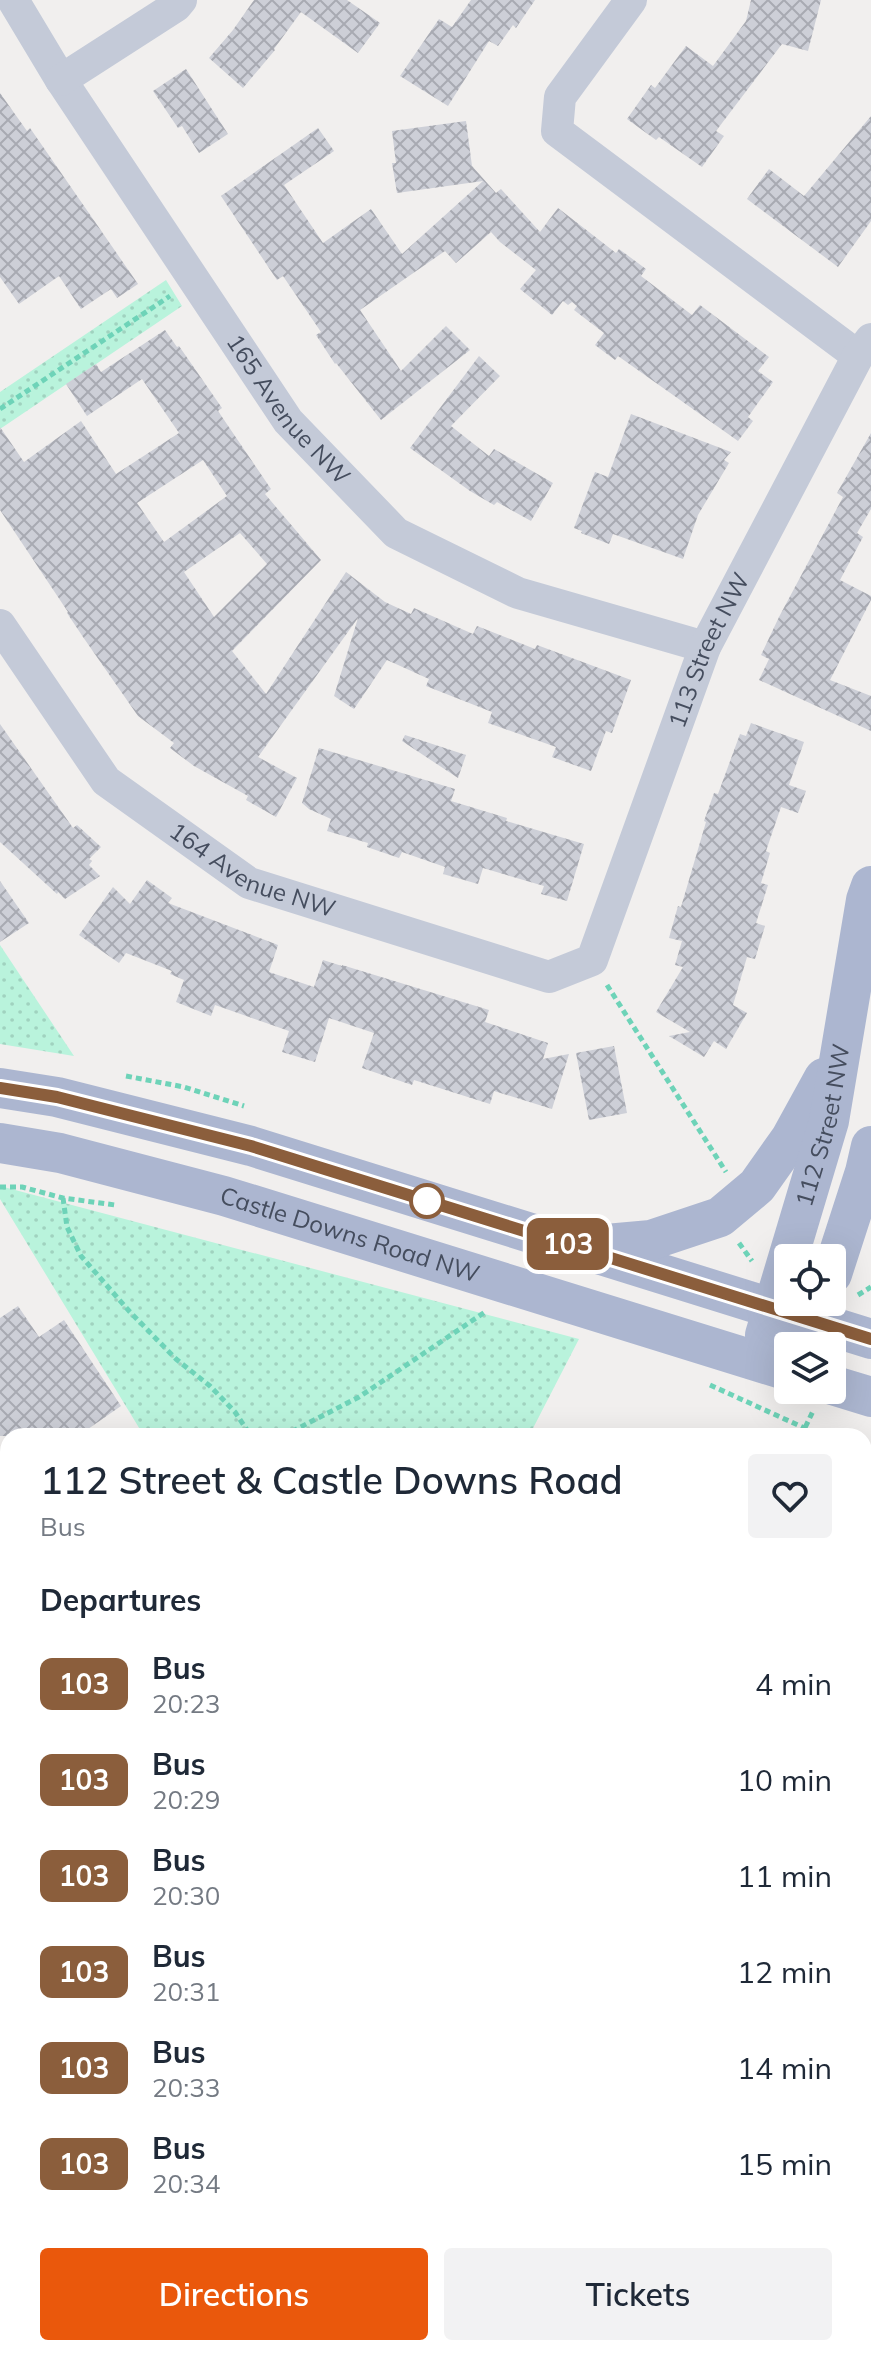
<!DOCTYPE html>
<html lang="en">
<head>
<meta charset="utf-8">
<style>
	:root { --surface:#fff; --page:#f2f2f3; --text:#1f2937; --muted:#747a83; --accent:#ea580c }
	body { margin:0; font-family:Mulish,sans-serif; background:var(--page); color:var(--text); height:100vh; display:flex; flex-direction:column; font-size:30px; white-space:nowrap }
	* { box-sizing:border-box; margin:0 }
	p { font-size:26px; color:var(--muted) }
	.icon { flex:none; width:44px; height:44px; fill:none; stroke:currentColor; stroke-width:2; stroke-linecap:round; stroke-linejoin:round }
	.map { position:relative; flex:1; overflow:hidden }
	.sheet { position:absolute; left:0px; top:1428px; width:872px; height:928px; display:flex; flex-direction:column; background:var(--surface); border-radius:24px 24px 0 0; box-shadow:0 8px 32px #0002 }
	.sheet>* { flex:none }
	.badge { padding:0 16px; border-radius:12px; font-size:28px; line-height:52px }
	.buttons { position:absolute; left:774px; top:1244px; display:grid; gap:16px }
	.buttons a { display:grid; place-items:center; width:72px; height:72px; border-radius:8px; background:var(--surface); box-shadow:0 8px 32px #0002; font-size:40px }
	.map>.badge { position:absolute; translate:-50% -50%; box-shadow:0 0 0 4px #fff }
	h2 { padding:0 40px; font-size:30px; line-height:72px }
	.round { display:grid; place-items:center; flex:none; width:84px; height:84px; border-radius:8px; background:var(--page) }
	.headline { display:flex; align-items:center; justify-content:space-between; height:136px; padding:0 40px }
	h1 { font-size:38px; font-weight:600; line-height:60px }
	.button { display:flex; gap:16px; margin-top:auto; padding:16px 40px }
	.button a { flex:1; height:92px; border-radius:8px; background:var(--accent); color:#fff; font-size:32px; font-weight:600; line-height:92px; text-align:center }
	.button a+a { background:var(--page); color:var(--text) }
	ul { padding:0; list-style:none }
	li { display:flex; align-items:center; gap:24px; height:96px; padding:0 40px }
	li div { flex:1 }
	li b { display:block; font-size:30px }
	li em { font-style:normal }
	li .badge { min-width:88px; font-weight:700; text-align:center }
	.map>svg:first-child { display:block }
</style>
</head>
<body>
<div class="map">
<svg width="871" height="2356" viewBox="0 0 871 2356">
	<defs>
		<pattern id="grass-dots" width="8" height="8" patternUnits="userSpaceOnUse" patternTransform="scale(2)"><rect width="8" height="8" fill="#b9f3dc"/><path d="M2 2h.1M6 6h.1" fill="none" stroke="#a0d2bf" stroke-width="1.8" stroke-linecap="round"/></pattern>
		<pattern id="building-cross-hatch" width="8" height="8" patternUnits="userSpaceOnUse" patternTransform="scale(2)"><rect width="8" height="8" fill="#cdcfd7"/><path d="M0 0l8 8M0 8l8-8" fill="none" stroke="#a8aab2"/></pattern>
	</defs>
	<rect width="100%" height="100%" fill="#f1efee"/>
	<!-- grass -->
	<path fill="url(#grass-dots)" d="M166 280 182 306 0 429V392Z
		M0 945 74 1056 0 1044Z
		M0 1186 579 1339 529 1436H144L0 1199Z
		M864 2224 871 2235V2356H756L750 2348H864Z"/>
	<!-- building -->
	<path fill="url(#building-cross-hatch)" fill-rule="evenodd" d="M254 0H347L380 23 358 53 301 12 274 49 275 50 243 88 209 58 233 30Z
		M471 0H535L516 28 513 25 498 46 489 41 448 106 400 76 439 19 452 27Z
		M751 0H821L808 51 782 44 716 131 724 136 702 167 659 137 656 140 627 119 651 85 655 88 686 46 713 66 746 21Z
		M186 69 228 134 199 153 182 126 178 128 153 91Z
		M0 93 27 131 30 128 138 284 117 298 111 289 81 309 59 276 19 304 0 277Z
		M871 116V221L838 267 747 199 769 169 804 196Z
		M466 121 472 166 496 193 501 189 540 232 558 208 616 253 619 249 646 269 641 276 692 315 700 305 769 357 758 371 773 382 748 417 753 421 738 441 618 356 615 360 595 345 604 333 574 310 577 306 572 302 568 305 563 301 552 315 520 289 536 270 500 242 491 232 456 263 445 251 360 310 401 371 446 326 470 350 381 420 336 363 335 364 316 335 321 332 283 276 277 280 221 196 318 128 334 151 284 185 323 243 371 209 402 254 483 181 397 193 392 163H396L392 131Z
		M165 330 177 347 179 346 222 408 218 411 271 489 265 494 321 560 232 651 266 694 346 572 385 602 411 614 414 608 473 634 477 626 535 649 537 645 631 680 612 733 606 731 591 771 552 757 556 747 488 723 492 712 426 686 429 679 387 660 354 709 334 696 358 618 258 757 297 778 276 817 246 800 248 796 194 766 170 748 174 743 138 716 83 637 67 613 68 612 0 510V427L24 462 81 421 116 474 179 433 142 379 87 416 66 384 96 364 101 372ZM203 460 227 496 164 542 137 503ZM240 533 267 564 214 617 184 572Z
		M479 356 500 376 451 426 489 456 494 449 553 483 531 521 497 502 494 505 470 491 410 448Z
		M631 414 731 452 724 460 729 463 698 515 683 559 613 534 609 544 581 533 582 531 574 528 595 472 608 477Z
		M871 433V509L857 533 863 537 840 580 871 596V600L830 680 871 696V731L759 680 769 659 761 655 779 617 843 497 837 493Z
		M751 723 804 742 789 785 806 791 798 813 781 807 766 851 770 853 761 883 768 885 756 923 765 926 755 959 747 957 733 1005 747 1013 726 1049 714 1041 704 1057 669 1036 690 1032 656 1012 683 967 675 965 682 941 669 938 678 906 681 907 706 822 704 821 714 793 718 794 740 734 746 736Z
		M0 724 73 828 77 825 101 847 89 859 92 861 89 865 100 876 65 899 58 892 57 894 0 842Z
		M405 735 466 755 458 778 402 741Z
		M319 748 455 789 451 801 507 818 506 821 584 844 567 901 541 894 544 886 483 868 478 884 443 874 445 867 402 852 399 858 367 847 368 843 327 831 331 819 309 809 302 803Z
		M147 880 172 898 168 903 278 945 269 972 314 987 323 960 342 966V965L489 1010 485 1022 548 1043 543 1059 569 1054 552 1109 494 1091 490 1104 414 1080 412 1085 362 1068 374 1033 329 1018 315 1062 282 1052 289 1031 215 1005 211 1016 176 1002 184 980 170 974 172 971 126 953 119 963 79 935 113 887 130 904Z
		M0 881 29 923 0 942Z
		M614 1046 627 1113 589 1120 576 1053Z
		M18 1306 39 1337 64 1320 121 1406 78 1436H0V1318Z"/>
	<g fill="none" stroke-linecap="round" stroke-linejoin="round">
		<!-- path -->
		<path stroke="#6ed3b8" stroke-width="5" stroke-dasharray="6 4" stroke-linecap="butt" d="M0 409 170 296
			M607 985 726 1172
			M126 1076 184 1087 244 1106
			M0 1187H22L63 1198 115 1205
			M63 1198 67 1227 81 1256 130 1312 176 1359 210 1386 235 1412 251 1436
			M739 1243 752 1261
			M858 1295 871 1287
			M710 1385 822 1436
			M283 1436 359 1397 485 1312
			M801 1436 814 1409
			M864 1453 871 1455
			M864 2251 871 2253
			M864 2316 871 2326"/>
		<!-- minor -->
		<g stroke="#c4cad8" stroke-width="32">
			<path id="s1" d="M13 0 61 80 288 421 396 533 518 593 705 647"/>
			<path d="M631 0 560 97 557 131 858 356"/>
			<path d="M61 80 176 6 181 0"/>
			<path id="s2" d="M0 625 106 781 249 883 549 977 592 960 705 647 858 356 871 339"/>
			<path d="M0 1537 8 1549"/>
			<path d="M0 1769H8"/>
			<path d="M864 1795 871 1790"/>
			<path d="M864 1901 871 1911"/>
			<path d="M0 1957H8"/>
			<path d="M0 2152H8"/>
			<path d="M0 2344H8"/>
			<path d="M506 2348H544"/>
		</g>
		<!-- major -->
		<g stroke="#acb6d0" stroke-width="40">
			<path d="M0 1088 57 1097 251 1146 871 1339"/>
			<path id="s3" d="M0 1143 60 1153 224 1196 788 1371"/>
			<path d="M595 1245 651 1240 720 1217 757 1186 791 1138 824 1078"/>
			<path d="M832 1274 865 1172 871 1146"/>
			<path id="s4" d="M765 1335 829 1121 866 900 871 886"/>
			<path d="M832 1385 871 1397"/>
		</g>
	</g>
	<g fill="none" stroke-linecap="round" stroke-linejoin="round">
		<!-- line casing -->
		<g stroke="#fff" stroke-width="18">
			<path id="line" d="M0 1088 57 1097 251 1146 871 1339"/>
		</g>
		<!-- line -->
		<use href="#line" stroke="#8b5e3c" stroke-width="12"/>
	</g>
	<!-- markers -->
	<circle fill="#fff" stroke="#8b5e3c" stroke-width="4" cx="427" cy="1201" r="16"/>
	<g text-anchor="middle" stroke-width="6" stroke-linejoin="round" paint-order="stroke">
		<!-- street labels -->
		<g font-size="24" fill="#454d5e" stroke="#fff">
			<text dy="8" stroke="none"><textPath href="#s1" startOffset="494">165 Avenue NW</textPath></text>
			<text dy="8" stroke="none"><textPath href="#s2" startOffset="1056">113 Street NW</textPath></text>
			<text dy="8" stroke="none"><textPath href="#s2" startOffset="362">164 Avenue NW</textPath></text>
			<text dy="8" stroke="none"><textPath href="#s4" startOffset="218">112 Street NW</textPath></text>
			<text dy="8" stroke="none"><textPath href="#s3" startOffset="362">Castle Downs Road NW</textPath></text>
		</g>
	</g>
</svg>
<div class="buttons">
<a><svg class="icon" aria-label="locate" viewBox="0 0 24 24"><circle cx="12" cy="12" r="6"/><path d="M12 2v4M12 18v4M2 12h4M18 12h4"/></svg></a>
<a><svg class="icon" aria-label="layers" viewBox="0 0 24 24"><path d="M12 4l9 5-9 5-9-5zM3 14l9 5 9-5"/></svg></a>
</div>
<b class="badge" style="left:568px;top:1244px;background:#8b5e3c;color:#fff">103</b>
<section class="sheet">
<div class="headline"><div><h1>112 Street &amp; Castle Downs Road</h1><p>Bus</p></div><a class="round"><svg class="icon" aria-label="heart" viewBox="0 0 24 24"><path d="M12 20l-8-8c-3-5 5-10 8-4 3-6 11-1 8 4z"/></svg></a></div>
<h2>Departures</h2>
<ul>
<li><span class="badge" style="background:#8b5e3c;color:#fff">103</span><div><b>Bus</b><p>20:23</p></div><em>4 min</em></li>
<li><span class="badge" style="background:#8b5e3c;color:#fff">103</span><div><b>Bus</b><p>20:29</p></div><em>10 min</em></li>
<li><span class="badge" style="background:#8b5e3c;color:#fff">103</span><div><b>Bus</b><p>20:30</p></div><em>11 min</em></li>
<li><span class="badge" style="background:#8b5e3c;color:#fff">103</span><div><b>Bus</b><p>20:31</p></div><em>12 min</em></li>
<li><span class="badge" style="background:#8b5e3c;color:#fff">103</span><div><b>Bus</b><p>20:33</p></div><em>14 min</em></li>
<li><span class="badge" style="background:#8b5e3c;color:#fff">103</span><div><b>Bus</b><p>20:34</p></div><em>15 min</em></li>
</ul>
<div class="button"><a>Directions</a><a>Tickets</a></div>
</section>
</div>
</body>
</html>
